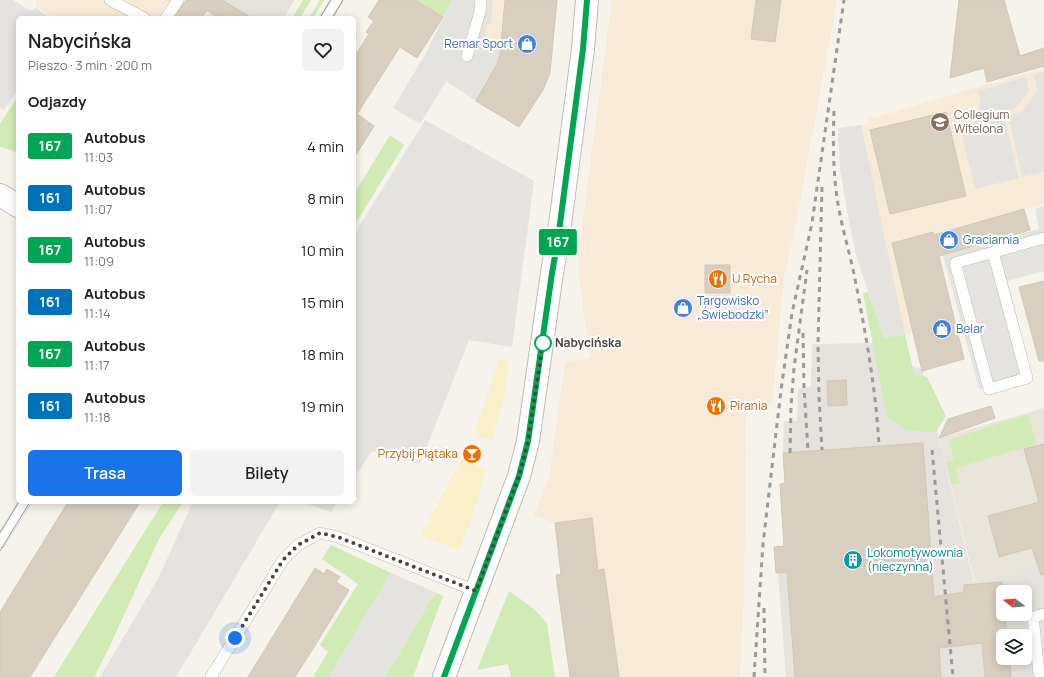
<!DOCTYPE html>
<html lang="pl">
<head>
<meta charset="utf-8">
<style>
	:root { --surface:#fff; --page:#f2f2f2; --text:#202124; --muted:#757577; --accent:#1a73e8 }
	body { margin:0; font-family:Manrope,sans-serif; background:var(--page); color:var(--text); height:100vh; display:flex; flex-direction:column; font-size:15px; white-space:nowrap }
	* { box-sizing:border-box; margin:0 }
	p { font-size:13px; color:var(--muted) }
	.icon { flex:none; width:22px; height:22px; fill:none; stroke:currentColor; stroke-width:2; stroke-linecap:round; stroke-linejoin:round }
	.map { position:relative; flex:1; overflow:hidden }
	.drawer { position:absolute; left:16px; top:16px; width:340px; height:488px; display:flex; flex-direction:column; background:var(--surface); border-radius:6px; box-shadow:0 2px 10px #0003 }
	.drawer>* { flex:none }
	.badge { padding:0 8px; border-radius:3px; font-size:14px; line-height:26px }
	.needle { width:26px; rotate:286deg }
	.tools { position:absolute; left:996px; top:585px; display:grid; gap:8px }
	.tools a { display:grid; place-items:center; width:36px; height:36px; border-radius:6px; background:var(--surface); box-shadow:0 2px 10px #0003; font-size:20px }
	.you { position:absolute; width:20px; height:20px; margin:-10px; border:3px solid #fff; border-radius:50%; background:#1a73e8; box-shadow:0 0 0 6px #1a73e833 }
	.map>.badge { position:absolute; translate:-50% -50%; box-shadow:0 0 0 2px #fff }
	h2 { padding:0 12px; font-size:15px; line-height:36px }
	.round { display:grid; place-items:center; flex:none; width:42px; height:42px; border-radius:6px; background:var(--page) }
	.head { display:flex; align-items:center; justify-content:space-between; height:68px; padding:0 12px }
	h1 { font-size:19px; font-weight:600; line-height:30px }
	.cta { display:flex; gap:8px; margin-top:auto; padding:8px 12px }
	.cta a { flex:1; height:46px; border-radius:6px; background:var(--accent); color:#fff; font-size:16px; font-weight:600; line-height:46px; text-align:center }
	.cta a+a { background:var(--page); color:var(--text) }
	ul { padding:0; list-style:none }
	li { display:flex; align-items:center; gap:12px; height:52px; padding:0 12px }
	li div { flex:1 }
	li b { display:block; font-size:15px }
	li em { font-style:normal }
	li .badge { min-width:44px; font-weight:700; text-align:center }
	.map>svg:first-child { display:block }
</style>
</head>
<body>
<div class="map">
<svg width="1044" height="677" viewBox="0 0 1044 677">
	<rect width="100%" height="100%" fill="#f6f3ec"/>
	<!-- residential -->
	<path fill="#eae5da" d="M1044 408V563L975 583 939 438Z"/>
	<!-- commercial -->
	<path fill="#f7ead8" d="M36 0H218L206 18H54L36 6Z
		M493 0H505L501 49H484L486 24H491Z
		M612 0H837L795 229 784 277 772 404 746 407 744 594 740 677H619L604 570 585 572 584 561 597 560 592 518 555 523 534 515 549 478 565 362 590 358 579 276V248Z
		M1044 69V203L934 235 933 232 892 243 913 332 884 338 856 255 845 199 840 168 838 128 869 124 868 117 873 118 971 89Z"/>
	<!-- industrial -->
	<path fill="#e6e2dd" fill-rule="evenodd" d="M218 0H294L284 18H206Z
		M873 343 912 366 922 369 974 583 1044 563V677H786L778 573H776L774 547 784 546 780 484 785 483 783 453 784 421H797L798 389 811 387 812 344ZM1003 592H1025V614H1003ZM1003 636H1025V658H1003Z"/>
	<!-- green -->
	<path fill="#d2eab5" d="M303 0H311L300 18H292Z
		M320 0H324L313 18H309Z
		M415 0H452L443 17Z
		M18 96V148L17 152 0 147V124Z
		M390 135 404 145 354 226V194Z
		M868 292 884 338 905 334 914 374 927 377 946 416 935 433 907 430 887 417 863 293Z
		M1028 414 1036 444 956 468 959 483 952 485 946 462 954 460 949 440Z
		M163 502H183L159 539 107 652 94 677H54Z
		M331 545 391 573 329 677H313L328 652 320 645 358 584 322 559Z
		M509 591 533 608 547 623 555 677H511L508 664 477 670Z
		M437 593 443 596 413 677H385L430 601Z"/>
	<!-- sand -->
	<path fill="#f9efc9" d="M500 359H509L505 392 492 440 474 435Z
		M462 458 486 470 474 511 459 551 421 536Z"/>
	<!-- parking -->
	<path fill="#e5e3e0" d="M0 0H13L30 11 36 8 50 18H18V89L4 110 0 108Z
		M452 0H493L491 24H486L484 48 501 49 500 55 497 64 476 101 446 81 420 124 393 108 426 53Z
		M1044 72V171L1022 177 1008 115 1022 112 1037 90 1034 75Z
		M1026 77 1029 91 1017 107 1003 111 1019 178 975 189 960 127 974 123 981 101 978 91Z
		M425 120 534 181 512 347 469 340 420 464 372 451 354 478V235Z
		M861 125 905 334 884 338 856 255 845 199 840 168 838 128Z
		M1044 206V271L1007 281 1032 374 979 389 943 255 1039 229 1035 209Z
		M193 502H280L176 677H100L158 579Z
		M303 502H337L331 512Z
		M391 573 437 593 430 601 385 677H329Z"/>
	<!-- building -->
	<path fill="#d8cfc1" stroke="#d3c7b4" d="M186 0H222L252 18H219L207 10 202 18H174Z
		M379 0H415L443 17 417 58 400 47 357 114 374 126 354 158V57L369 34 366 32 374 21 368 17Z
		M505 0H557L550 73 543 90 519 127 476 101 497 64 500 55Z
		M756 0H781L775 42 751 39Z
		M959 0H1004L1020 56 1044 48V66L987 82 984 68 950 78Z
		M946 112 966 196 890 214 870 130Z
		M1024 209 1030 230 939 256 964 359 922 371 892 243 933 232 934 235Z
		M705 265H730V293H705Z
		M1044 281V361H1039L1019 287Z
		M846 380 847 405 828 406 827 381Z
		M991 406 995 418 939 438 948 419Z
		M923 443 934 597 964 592V585L1002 582 1003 614H1005L1007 636H1003V658H1009L1011 677H985L982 643 939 648 941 677H795L787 572 776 573 774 547 784 546 780 484 785 483 783 453Z
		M1044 444V575H1041L1032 548 999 557 988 516 1039 502 1024 449Z
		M68 502H140L30 677H0V612Z
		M592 518 598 570 604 569 619 677H570L556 575 561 574 555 523Z
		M315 568 324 574 327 569 340 577 336 582 349 590 314 647 295 677H248Z"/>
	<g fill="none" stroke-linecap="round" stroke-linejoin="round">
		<!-- service casing -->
		<g stroke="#c2bbae" stroke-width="12">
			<path id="service" d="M110 0 144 18
				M166 18 178 0
				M326 18 337 0
				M467 56 480 12 481 0
				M993 252 1027 378 989 389 955 263 1044 238
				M0 542 25 502
				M211 677 283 560 298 545 320 533 338 537 476 591
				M1043 677 1039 673 1033 617 1044 614"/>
		</g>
		<!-- minor casing -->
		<g stroke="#c2bbae" stroke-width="24">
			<path id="minor" d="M0 195 18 206"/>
		</g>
		<!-- tertiary casing -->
		<g stroke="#c2bbae" stroke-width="24">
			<path id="tertiary" d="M444 677 519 476 528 441 552 273 559 232 583 49 587 0"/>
		</g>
		<!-- service -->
		<use href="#service" stroke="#fff" stroke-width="11"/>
		<!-- minor -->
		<use href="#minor" stroke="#fff" stroke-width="22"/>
		<!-- tertiary -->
		<use href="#tertiary" stroke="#fff" stroke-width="22"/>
		<!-- tram -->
		<path stroke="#9a9a9a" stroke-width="1" d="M320 18 331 0
			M332 18 343 0
			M0 533 19 502
			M0 551 30 502"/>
		<!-- rail -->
		<path stroke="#9a9a9a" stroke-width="3" stroke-dasharray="5 5" stroke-linecap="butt" d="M834 111C833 137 833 164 836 190 839 218 848 246 854 274 865 330 876 388 879 446
			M822 187 818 344 819 397 822 450
			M803 333 804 388 808 451
			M932 450 953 677
			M790 453 791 406 794 368 807 270
			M764 608 765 677
			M754 677 763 544 781 390 792 313 812 223 844 0"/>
	</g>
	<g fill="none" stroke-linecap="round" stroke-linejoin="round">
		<!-- line casing -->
		<g stroke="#fff" stroke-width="9">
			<path id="line" d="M444 677 519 476 528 441 552 273 558 239 583 49 587 0"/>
		</g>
		<!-- line -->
		<use href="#line" stroke="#00a651" stroke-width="6"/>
		<!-- walk -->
		<path stroke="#4b4439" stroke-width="4" stroke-dasharray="0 7.2" d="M235 638 283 560 298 545 320 533 338 537 476 591 519 476 528 441 543 343"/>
	</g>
	<!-- icons -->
	<defs>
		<g id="shop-disc" transform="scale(1)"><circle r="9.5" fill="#3f7fe0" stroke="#fff"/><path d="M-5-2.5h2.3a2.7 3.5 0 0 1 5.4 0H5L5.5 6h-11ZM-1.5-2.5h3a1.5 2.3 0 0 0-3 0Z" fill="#fff"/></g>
		<g id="university-disc" transform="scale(1)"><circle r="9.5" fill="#8d6e63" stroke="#fff"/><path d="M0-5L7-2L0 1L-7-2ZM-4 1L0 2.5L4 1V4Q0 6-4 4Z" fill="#fff"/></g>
		<g id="restaurant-disc" transform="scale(1)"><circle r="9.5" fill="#e8710a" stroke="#fff"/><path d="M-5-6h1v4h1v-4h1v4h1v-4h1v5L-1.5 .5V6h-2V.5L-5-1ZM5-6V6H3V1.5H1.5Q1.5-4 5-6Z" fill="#fff"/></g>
		<g id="bar-disc" transform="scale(1)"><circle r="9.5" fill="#e8710a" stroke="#fff"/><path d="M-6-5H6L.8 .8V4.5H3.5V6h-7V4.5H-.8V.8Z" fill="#fff"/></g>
		<g id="building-disc" transform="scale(1)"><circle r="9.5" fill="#0f9aa8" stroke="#fff"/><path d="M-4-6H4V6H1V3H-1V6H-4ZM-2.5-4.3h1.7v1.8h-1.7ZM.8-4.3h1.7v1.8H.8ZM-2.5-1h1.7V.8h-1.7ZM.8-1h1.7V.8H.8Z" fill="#fff"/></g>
	</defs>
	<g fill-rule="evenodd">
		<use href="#shop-disc" x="527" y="44"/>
		<use href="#university-disc" x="940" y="122"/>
		<use href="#shop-disc" x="949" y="240"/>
		<use href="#restaurant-disc" x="718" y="279"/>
		<use href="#shop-disc" x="683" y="308"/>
		<use href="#shop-disc" x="942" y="329"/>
		<use href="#restaurant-disc" x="716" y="406"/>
		<use href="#bar-disc" x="472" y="454"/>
		<use href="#building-disc" x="853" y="560"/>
	</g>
	<!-- markers -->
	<circle fill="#fff" stroke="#00a651" stroke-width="2" cx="543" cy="343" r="8"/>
	<g text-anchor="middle" stroke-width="4" stroke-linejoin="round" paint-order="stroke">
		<!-- shop labels -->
		<g font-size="12" fill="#366cbe" stroke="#fff" text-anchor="start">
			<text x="513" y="48" text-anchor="end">Remar Sport</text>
			<text x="963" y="244">Graciarnia</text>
			<text x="697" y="305">Targowisko<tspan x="697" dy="14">„Świebodzki”</tspan></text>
			<text x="956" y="333">Belar</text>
		</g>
		<!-- education labels -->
		<g font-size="12" fill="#785e54" stroke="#fff" text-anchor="start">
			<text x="954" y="119">Collegium<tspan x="954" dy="14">Witelona</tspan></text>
		</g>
		<!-- food labels -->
		<g font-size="12" fill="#c56008" stroke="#fff" text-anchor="start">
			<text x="732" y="283">U Rycha</text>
			<text x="730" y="410">Pirania</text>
			<text x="458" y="458" text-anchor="end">Przybij Piątaka</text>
		</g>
		<!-- stop labels -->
		<g font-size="12" font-weight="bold" fill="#4b4439" stroke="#fff" text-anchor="start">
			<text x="555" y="347">Nabycińska</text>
		</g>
		<!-- culture labels -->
		<g font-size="12" fill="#0d838f" stroke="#fff" text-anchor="start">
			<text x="867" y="557">Lokomotywownia<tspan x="867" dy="14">(nieczynna)</tspan></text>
		</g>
	</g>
</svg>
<div class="tools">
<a><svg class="needle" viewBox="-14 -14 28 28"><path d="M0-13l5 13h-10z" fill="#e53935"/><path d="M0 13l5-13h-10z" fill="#757577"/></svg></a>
<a><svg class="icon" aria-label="layers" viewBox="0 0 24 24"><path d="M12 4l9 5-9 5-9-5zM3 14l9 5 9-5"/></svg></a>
</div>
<div class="you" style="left:235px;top:638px"></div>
<b class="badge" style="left:558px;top:242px;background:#00a651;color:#fff">167</b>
<section class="drawer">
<div class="head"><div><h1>Nabycińska</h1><p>Pieszo · 3 min · 200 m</p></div><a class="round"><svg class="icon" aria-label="heart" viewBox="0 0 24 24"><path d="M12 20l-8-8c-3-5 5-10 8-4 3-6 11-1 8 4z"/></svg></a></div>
<h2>Odjazdy</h2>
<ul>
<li><span class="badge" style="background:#00a651;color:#fff">167</span><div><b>Autobus</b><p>11:03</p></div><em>4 min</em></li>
<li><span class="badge" style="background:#0072bc;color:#fff">161</span><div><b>Autobus</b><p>11:07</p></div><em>8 min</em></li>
<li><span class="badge" style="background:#00a651;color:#fff">167</span><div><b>Autobus</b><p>11:09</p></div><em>10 min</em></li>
<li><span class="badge" style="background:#0072bc;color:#fff">161</span><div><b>Autobus</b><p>11:14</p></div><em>15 min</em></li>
<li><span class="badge" style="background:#00a651;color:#fff">167</span><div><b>Autobus</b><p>11:17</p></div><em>18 min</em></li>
<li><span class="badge" style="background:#0072bc;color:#fff">161</span><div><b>Autobus</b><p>11:18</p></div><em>19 min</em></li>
</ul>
<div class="cta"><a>Trasa</a><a>Bilety</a></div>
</section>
</div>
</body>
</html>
